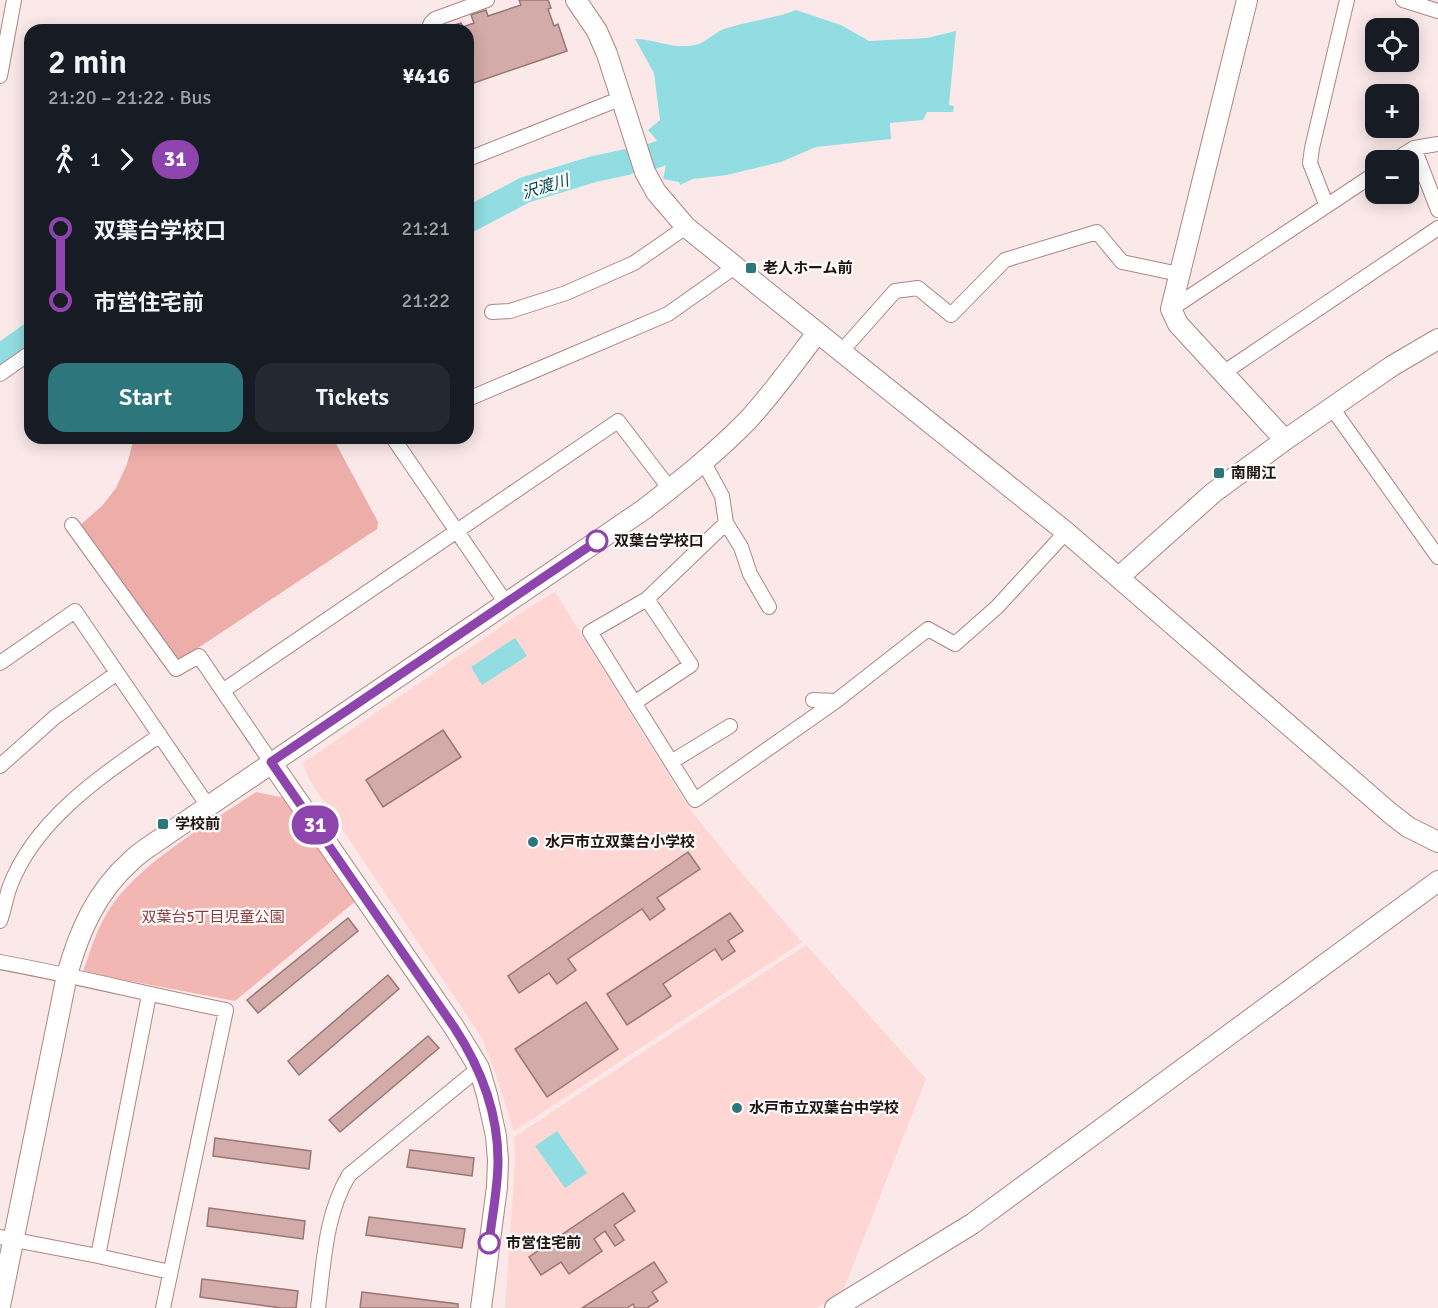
<!DOCTYPE html>
<html lang="en">
<head>
<meta charset="utf-8">
<style>
	:root { --surface:#171b24; --page:#242831; --text:#f1f3f6; --muted:#9ea1a6; --accent:#2d777c }
	body { margin:0; font-family:Signika,"Noto Sans JP",sans-serif; background:var(--page); color:var(--text); height:100vh; display:flex; flex-direction:column; font-size:22px; white-space:nowrap }
	* { box-sizing:border-box; margin:0 }
	p { font-size:20px; color:var(--muted) }
	.icon { flex:none; width:33px; height:33px; fill:none; stroke:currentColor; stroke-width:2; stroke-linecap:round; stroke-linejoin:round }
	.map { position:relative; flex:1; overflow:hidden }
	.drawer { position:absolute; left:24px; top:24px; width:450px; height:420px; display:flex; flex-direction:column; background:var(--surface); border-radius:18px; box-shadow:0 3px 15px #0003 }
	.drawer>* { flex:none }
	.badge { padding:0 12px; border-radius:20px; font-size:21px; line-height:39px }
	.controls { position:absolute; left:1365px; top:18px; display:grid; gap:12px }
	.controls a { display:grid; place-items:center; width:54px; height:54px; border-radius:12px; background:var(--surface); box-shadow:0 3px 15px #0003; font-size:30px }
	.map>.badge { position:absolute; translate:-50% -50%; box-shadow:0 0 0 3px #fff }
	.legs { display:flex; align-items:center; gap:9px; height:66px; padding:0 24px; font-size:20px }
	.legs p { margin-inline-start:auto }
	.headline { display:flex; align-items:center; justify-content:space-between; height:102px; padding:0 24px }
	h1 { font-size:33px; font-weight:600; line-height:45px }
	.action { display:flex; gap:12px; margin-top:auto; padding:12px 24px }
	.action a { flex:1; height:69px; border-radius:18px; background:var(--accent); color:#fff; font-size:24px; font-weight:600; line-height:69px; text-align:center }
	.action a+a { background:var(--page); color:var(--text) }
	ul { padding:0 24px; list-style:none }
	li { display:flex; align-items:center; gap:21px; height:72px; font-size:22px }
	li i { display:grid; place-items:center; width:9px; height:100%; margin:0 8px; background:currentColor }
	li i::after { content:''; width:15px; height:15px; margin:-8px; border:4px solid; border-radius:50%; background:var(--surface) }
	li p { margin-inline-start:auto }
	li:first-child i { background:linear-gradient(#0000 50%,currentColor 0) }
	li:last-child i { background:linear-gradient(currentColor 50%,#0000 0) }
	.map>svg:first-child { display:block }
</style>
</head>
<body>
<div class="map">
<svg width="1438" height="1308" viewBox="0 0 1438 1308">
	<rect width="100%" height="100%" fill="#fae9e8"/>
	<!-- built -->
	<path fill="#fed6d3" d="M555 592 689 808 743 875 802 942 514 1131 494 1069 482 1038 309 779 303 763 528 608Z
		M806 945 926 1079 843 1291 816 1308H505L515 1162 514 1137Z"/>
	<!-- green -->
	<path fill="#f2b7b3" d="M256 792 285 798 357 900 235 1001 83 972C90 952 96 931 107 913 136 864 209 824 256 792Z"/>
	<!-- forest -->
	<path fill="#edada9" d="M138 438H333L378 522 377 529 180 660 175 659 79 526 102 506 116 488 127 464 133 442Z"/>
	<!-- water -->
	<path fill="#91dde2" d="M796 10 841 25 869 41 927 38 956 31 949 105 954 106 953 112H927L923 120 890 123 891 139 816 147 781 162 727 175 693 179 680 185 679 182 663 179C670 152 664 149 648 130L660 120 654 73 635 39C655 39 675 50 695 45 705 43 714 33 724 29 748 21 773 19 796 10Z
		M515 638 527 656 482 685 471 667Z
		M557 1131 587 1173 565 1188 535 1146Z"/>
	<g fill="none" stroke-linecap="round" stroke-linejoin="round">
		<!-- river -->
		<path stroke="#91dde2" stroke-width="26" d="M653 156 695 141
			M468 220 525 190 594 169 627 162
			M0 357 30 336"/>
	</g>
	<!-- building -->
	<path fill="#d3aca9" stroke="#9a7673" stroke-width="1.5" d="M519 0H548L551 8 548 9 554 26 558 24 567 51 468 85V30L442 29 461 23 463 27 474 23 471 15 486 10 488 16 521 5Z
		M443 730 461 757 383 807 366 780Z
		M688 852 700 869 657 898 665 909 650 920 642 909 568 959 576 970 557 984 549 973 519 993 508 976Z
		M730 913 743 931 728 941 735 951 722 960 715 949 663 984 671 996 627 1025 607 994Z
		M348 918 358 931 258 1013 247 1000Z
		M388 975 399 989 299 1075 288 1061Z
		M586 1002 618 1049 547 1097 515 1049Z
		M428 1036 439 1048 340 1132 329 1120Z
		M215 1138 311 1151 309 1169 213 1156Z
		M410 1150 474 1158 472 1176 407 1167Z
		M623 1193 635 1211 614 1225 624 1240 615 1246 605 1231 594 1239 602 1251 569 1274 561 1262 541 1275 529 1257Z
		M209 1208 305 1221 303 1239 207 1226Z
		M369 1217 465 1229 462 1248 366 1235Z
		M654 1262 667 1282 652 1292 658 1301 647 1308H635L633 1304 627 1308H582Z
		M202 1279 298 1291 296 1308H281L200 1297Z
		M362 1292 458 1304V1308H360Z"/>
	<g fill="none" stroke-linecap="round" stroke-linejoin="round">
		<!-- street casing -->
		<g stroke="#ac8684" stroke-width="16">
			<path id="street" d="M1403 0 1438 11
				M428 30 431 23 435 19 487 0
				M0 76 14 0
				M1414 148 1438 210
				M468 159 622 98
				M1395 160 1414 148 1438 144
				M1326 204 1310 163 1312 148 1347 0
				M1171 309 1376 173
				M492 312 510 311 566 293 634 263 686 227
				M841 352 895 291 918 288 951 315 1005 260 1097 232 1122 262 1179 274
				M1223 373 1438 228
				M0 374 30 353
				M468 399 668 314 736 266
				M1332 408 1438 557
				M393 438 506 603
				M703 461 722 496 726 523 647 599 590 632 695 800 836 701
				M726 523 741 547 750 574 769 607
				M72 525 176 669 199 656 271 762
				M0 663 75 611 208 806
				M224 690 618 421 670 489
				M813 700 836 701 928 629 955 644 997 607 1066 532
				M634 703 691 665 647 599
				M671 762 730 726
				M0 766 55 717 117 673
				M0 921C4 910 6 897 10 886 36 818 103 775 160 735
				M0 962C76 976 151 995 226 1010L163 1308
				M0 1237 98 1256 170 1272
				M98 1256 149 995
				M318 1308C324 1262 325 1215 349 1175L479 1068"/>
		</g>
		<!-- secondary casing -->
		<g stroke="#ac8684" stroke-width="22">
			<path id="secondary" d="M576 0 597 31 607 54 645 172 656 192 686 227 1066 532 1390 813 1408 827 1438 842
				M1247 0 1171 309 1178 324 1285 440
				M1119 577 1213 493 1285 440 1392 366 1438 339
				M271 762 454 1027 479 1068 487 1095 496 1136 498 1160 497 1187 481 1308
				M0 1306 67 975C79 931 97 891 131 861 142 850 157 842 169 833L643 510C679 482 716 453 748 420 773 393 795 362 817 333
				M835 1308 972 1224 1438 881"/>
		</g>
		<!-- street -->
		<use href="#street" stroke="#fff" stroke-width="14"/>
		<!-- secondary -->
		<use href="#secondary" stroke="#fff" stroke-width="20"/>
	</g>
	<g fill="none" stroke-linecap="round" stroke-linejoin="round">
		<!-- line-1 casing -->
		<g stroke="#fff" stroke-width="14">
			<path id="line-1" d="M489 1243C492 1216 498 1188 498 1161 498 1111 481 1068 454 1027L271 762 597 541"/>
		</g>
		<!-- line-1 -->
		<use href="#line-1" stroke="#8e44ad" stroke-width="9"/>
	</g>
	<!-- markers -->
	<g fill="#2d777c" stroke="#fbfbfb" stroke-width="2">
		<rect x="745" y="262" width="12" height="12" rx="3"/>
		<rect x="1213" y="467" width="12" height="12" rx="3"/>
		<rect x="157" y="818" width="12" height="12" rx="3"/>
		<circle cx="533" cy="842" r="6"/>
		<circle cx="737" cy="1108" r="6"/>
	</g>
	<g fill="#fff" stroke="#8e44ad" stroke-width="3">
		<circle cx="597" cy="541" r="10"/>
		<circle cx="489" cy="1243" r="10"/>
	</g>
	<g text-anchor="middle" stroke-width="4.5" stroke-linejoin="round" paint-order="stroke">
		<!-- poi labels -->
		<g font-size="15" font-weight="bold" fill="#221413" stroke="#fbfbfb" text-anchor="start">
			<text x="763" y="273">老人ホーム前</text>
			<text x="1231" y="478">南開江</text>
			<text x="175" y="829">学校前</text>
			<text x="545" y="847">水戸市立双葉台小学校</text>
			<text x="749" y="1113">水戸市立双葉台中学校</text>
		</g>
		<!-- stop labels -->
		<g font-size="15" font-weight="bold" fill="#221413" stroke="#fbfbfb" text-anchor="start">
			<text x="614" y="546">双葉台学校口</text>
			<text x="506" y="1248">市営住宅前</text>
		</g>
		<!-- park labels -->
		<g font-size="15" fill="#893c3b" stroke="#fbfbfb">
			<text x="213" y="922">双葉台5丁目児童公園</text>
		</g>
		<!-- water labels -->
		<g font-size="16" font-style="italic" fill="#00484c" stroke="#fbfbfb">
			<text transform="translate(545 186) rotate(-17)" y="6">沢渡川</text>
		</g>
	</g>
</svg>
<div class="controls">
<a><svg class="icon" aria-label="locate" viewBox="0 0 24 24"><circle cx="12" cy="12" r="6"/><path d="M12 2v4M12 18v4M2 12h4M18 12h4"/></svg></a>
<a>+</a>
<a>−</a>
</div>
<b class="badge" style="left:315px;top:825px;background:#8e44ad;color:#fff">31</b>
<section class="drawer">
<div class="headline"><div><h1>2 min</h1><p>21:20 – 21:22 · Bus</p></div><b>¥416</b></div>
<div class="legs"><svg class="icon" aria-label="walk" viewBox="0 0 24 24"><circle cx="13" cy="4" r="2"/><path d="M13 8l-2 6 4 7M11 14l-3 7M7 12l3-4h3l4 4"/></svg>1<svg class="icon" aria-label="forward" viewBox="0 0 24 24"><path d="M9 5l7 7-7 7"/></svg><b class="badge" style="background:#8e44ad;color:#fff">31</b></div>
<ul>
<li><i style="color:#8e44ad"></i><b>双葉台学校口</b><p>21:21</p></li>
<li><i style="color:#8e44ad"></i><b>市営住宅前</b><p>21:22</p></li>
</ul>
<div class="action"><a>Start</a><a>Tickets</a></div>
</section>
</div>
</body>
</html>
